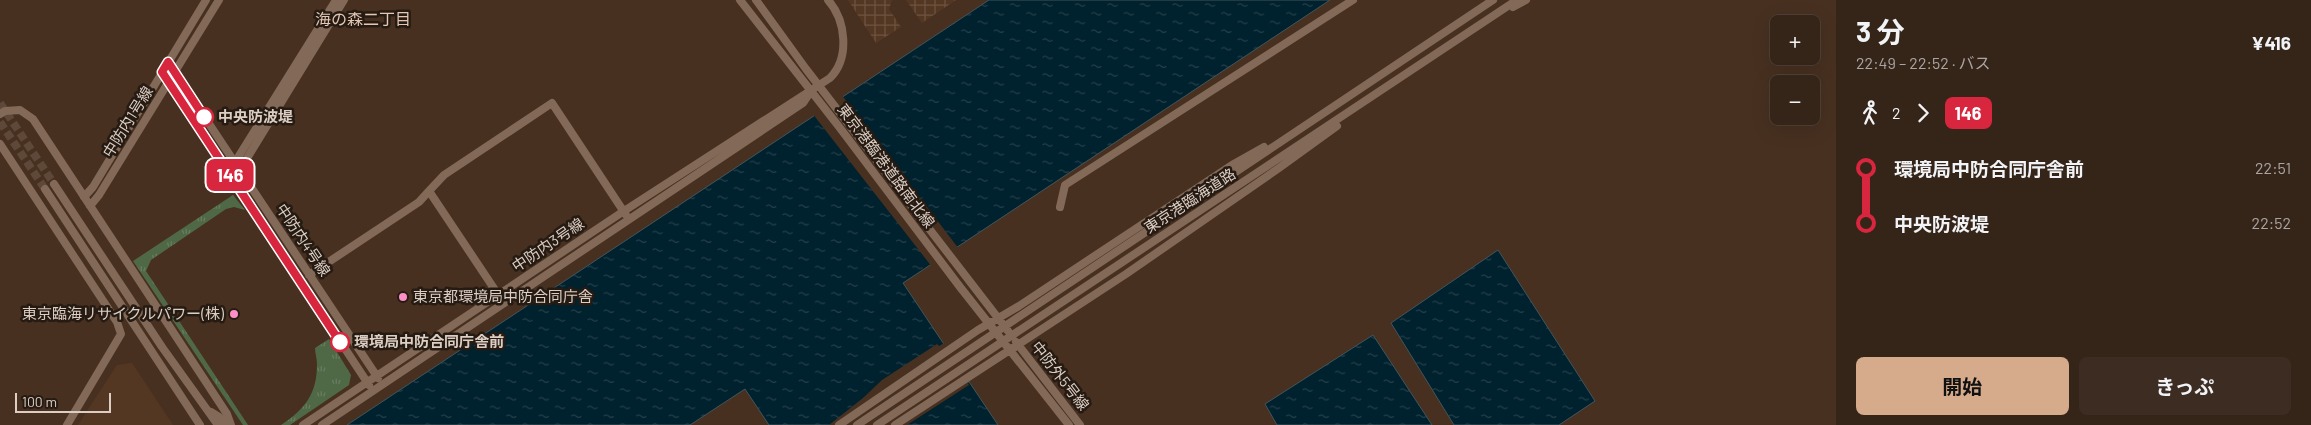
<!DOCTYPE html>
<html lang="ja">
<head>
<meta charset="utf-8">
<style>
	:root { --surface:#352418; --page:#3d2c21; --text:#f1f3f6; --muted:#aaa4a2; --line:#4f4137; --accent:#d6ab8b }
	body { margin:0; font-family:Barlow,"Noto Sans JP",sans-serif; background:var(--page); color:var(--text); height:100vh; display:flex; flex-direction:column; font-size:19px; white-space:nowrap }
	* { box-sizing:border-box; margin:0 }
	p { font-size:16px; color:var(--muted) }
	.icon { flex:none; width:28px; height:28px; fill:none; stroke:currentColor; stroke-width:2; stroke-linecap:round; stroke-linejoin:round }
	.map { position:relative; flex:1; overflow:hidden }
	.side { display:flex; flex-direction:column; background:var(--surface); width:475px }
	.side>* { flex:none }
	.badge { padding:0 10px; border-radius:8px; font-size:18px; line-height:32px }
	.controls { position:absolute; left:1770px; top:15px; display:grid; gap:10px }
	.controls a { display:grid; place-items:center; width:50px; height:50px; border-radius:8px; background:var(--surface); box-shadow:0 5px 20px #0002,0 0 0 1px var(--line); font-size:25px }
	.scale { position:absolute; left:15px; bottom:12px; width:96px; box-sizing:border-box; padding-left:5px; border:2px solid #ddcec4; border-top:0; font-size:14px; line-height:18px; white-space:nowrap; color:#ddcec4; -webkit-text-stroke:4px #251b13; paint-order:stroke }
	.map>.badge { position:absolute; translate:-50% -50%; box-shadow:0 0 0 2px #fff }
	.legs { display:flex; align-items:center; gap:8px; height:55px; padding:0 20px; font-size:16px }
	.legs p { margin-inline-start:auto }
	.headline { display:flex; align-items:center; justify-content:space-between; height:85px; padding:0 20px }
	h1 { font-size:28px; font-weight:700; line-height:38px }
	.primary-button { display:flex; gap:10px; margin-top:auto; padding:10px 20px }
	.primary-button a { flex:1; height:58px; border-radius:8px; background:var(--accent); color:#111; font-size:20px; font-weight:700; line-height:58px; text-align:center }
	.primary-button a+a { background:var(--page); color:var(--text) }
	ul { padding:0 20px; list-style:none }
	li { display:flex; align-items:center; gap:18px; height:55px; font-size:19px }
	li i { display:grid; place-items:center; width:8px; height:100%; margin:0 6px; background:currentColor }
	li i::after { content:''; width:12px; height:12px; margin:-6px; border:4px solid; border-radius:50%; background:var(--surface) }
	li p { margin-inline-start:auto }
	li:first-child i { background:linear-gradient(#0000 50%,currentColor 0) }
	li:last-child i { background:linear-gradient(currentColor 50%,#0000 0) }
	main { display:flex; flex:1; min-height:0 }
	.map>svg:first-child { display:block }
</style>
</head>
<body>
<main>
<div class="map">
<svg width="1836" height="425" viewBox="0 0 1836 425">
	<defs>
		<pattern id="industrial-grid" width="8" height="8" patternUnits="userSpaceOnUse" patternTransform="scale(1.25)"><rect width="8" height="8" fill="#543723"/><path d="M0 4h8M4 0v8" fill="none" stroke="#6c5341"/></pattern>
		<pattern id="grass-tufts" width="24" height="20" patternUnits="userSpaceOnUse" patternTransform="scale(1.25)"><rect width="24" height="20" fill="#4f6947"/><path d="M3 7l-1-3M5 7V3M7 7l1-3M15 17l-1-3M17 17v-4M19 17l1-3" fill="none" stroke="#687d60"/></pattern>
		<pattern id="water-ripples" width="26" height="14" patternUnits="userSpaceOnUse" patternTransform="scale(1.25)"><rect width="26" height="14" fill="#00212e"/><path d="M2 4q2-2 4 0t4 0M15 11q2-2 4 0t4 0" fill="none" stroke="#25404b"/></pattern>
	</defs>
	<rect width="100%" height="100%" fill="#473020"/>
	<!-- built -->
	<path fill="#543723" d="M132 363 173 425H78L117 365Z"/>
	<!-- industrial -->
	<path fill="url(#industrial-grid)" d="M848 0H892L889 9 901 27 876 43Z
		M906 0H956L922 23Z"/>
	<!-- grass -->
	<path fill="url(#grass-tufts)" d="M233 195 245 210 234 207 226 209 151 260 146 271 248 425H243L133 261Z
		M329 339 351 375 349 385 290 425H281C305 409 317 394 317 364 317 358 315 353 315 348Z"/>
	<!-- water -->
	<path fill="url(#water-ripples)" stroke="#42555b" d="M989 0H1330L903 283 998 425H769L745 389 690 425H347Z
		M1498 250 1595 401 1559 425H1454L1391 323Z
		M1373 335 1432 425H1277L1265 404Z"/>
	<!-- pier -->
	<path fill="#473020" d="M841 94 959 249 932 267 812 113Z
		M946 342 971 379 967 381 969 385 907 425H829L863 398 882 380 937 344 939 346Z"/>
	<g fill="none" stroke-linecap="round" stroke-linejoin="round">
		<!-- minor-tunnel -->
		<path stroke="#5e4839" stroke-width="8" stroke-dasharray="8 4" stroke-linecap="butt" d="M0 103 54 184
			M0 122 45 189"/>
		<!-- minor -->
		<path stroke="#836957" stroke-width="8" d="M740 0 840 128 960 287 1069 425
			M756 0 806 69 1008 331
			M1513 7 1526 0
			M168 62 378 378
			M162 72 369 385
			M0 114 5 111 20 110 33 119 227 414 231 425
			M0 144 117 322 121 334 67 425
			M232 167 336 0
			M238 173 344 0
			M54 184 162 347 218 425
			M45 189 200 425
			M84 197 93 187 206 0
			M90 206 99 195 219 0
			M1060 207 1065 185 1353 0
			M309 275 419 202 429 191
			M501 299 429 191 444 175 552 103 626 215
			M1016 342 1080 425
			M211 412 219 417 226 425
			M303 425 624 211 830 78C850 58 846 20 828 0
			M322 425 803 103 811 91
			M839 425 978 330 1019 306 1232 165 1264 147
			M857 425 1493 0
			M877 425 1517 0
			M895 425 1126 274 1279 168 1337 126"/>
	</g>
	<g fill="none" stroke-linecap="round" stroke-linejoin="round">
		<!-- line-1 casing -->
		<g stroke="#fff" stroke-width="11">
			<path id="line-1" d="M204 117 168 62 162 72 340 342"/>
		</g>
		<!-- line-1 -->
		<use href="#line-1" stroke="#d7263d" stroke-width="8"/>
	</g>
	<!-- markers -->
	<g fill="#fff" stroke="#d7263d" stroke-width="2.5">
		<circle cx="204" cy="117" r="9"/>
		<circle cx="340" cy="342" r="9"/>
	</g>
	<g fill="#fb8fc6" stroke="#251b13" stroke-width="2">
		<circle cx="403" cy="297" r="5"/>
		<circle cx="234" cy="314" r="5"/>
	</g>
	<g text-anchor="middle" stroke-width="5" stroke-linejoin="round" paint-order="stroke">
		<!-- stop labels -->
		<g font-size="15" font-weight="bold" fill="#ddcec4" stroke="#251b13" text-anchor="start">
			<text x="218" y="122">中央防波堤</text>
			<text x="354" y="347">環境局中防合同庁舎前</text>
		</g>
		<!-- street labels -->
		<g font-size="15" fill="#ddcec4" stroke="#251b13">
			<text transform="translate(128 122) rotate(-58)" y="5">中防内1号線</text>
			<text transform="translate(886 166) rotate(53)" y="5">東京港臨港道路南北線</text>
			<text transform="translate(1190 201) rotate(-33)" y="5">東京港臨海道路</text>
			<text transform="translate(303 240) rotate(56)" y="5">中防内4号線</text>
			<text transform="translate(548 245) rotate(-34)" y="5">中防内3号線</text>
			<text transform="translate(1060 376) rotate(52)" y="5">中防外5号線</text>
		</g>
		<!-- poi labels -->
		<g font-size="15" fill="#ddcec4" stroke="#251b13" text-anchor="start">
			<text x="413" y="302">東京都環境局中防合同庁舎</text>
			<text x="224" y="319" text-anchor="end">東京臨海リサイクルパワー(株)</text>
		</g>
		<!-- neighbourhood labels -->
		<g font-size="16" fill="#e4c6b3" stroke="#251b13">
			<text x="363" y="25">海の森二丁目</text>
		</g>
	</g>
</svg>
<div class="controls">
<a>+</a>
<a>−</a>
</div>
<div class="scale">100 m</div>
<b class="badge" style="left:230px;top:175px;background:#d7263d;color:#fff">146</b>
</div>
<section class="side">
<div class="headline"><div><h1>3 分</h1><p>22:49 – 22:52 · バス</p></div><b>¥416</b></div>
<div class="legs"><svg class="icon" aria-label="walk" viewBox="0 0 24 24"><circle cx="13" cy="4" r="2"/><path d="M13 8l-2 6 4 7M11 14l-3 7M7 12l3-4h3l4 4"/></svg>2<svg class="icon" aria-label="forward" viewBox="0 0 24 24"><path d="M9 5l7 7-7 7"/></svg><b class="badge" style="background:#d7263d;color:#fff">146</b></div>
<ul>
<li><i style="color:#d7263d"></i><b>環境局中防合同庁舎前</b><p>22:51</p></li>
<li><i style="color:#d7263d"></i><b>中央防波堤</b><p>22:52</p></li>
</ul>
<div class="primary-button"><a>開始</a><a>きっぷ</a></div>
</section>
</main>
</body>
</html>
